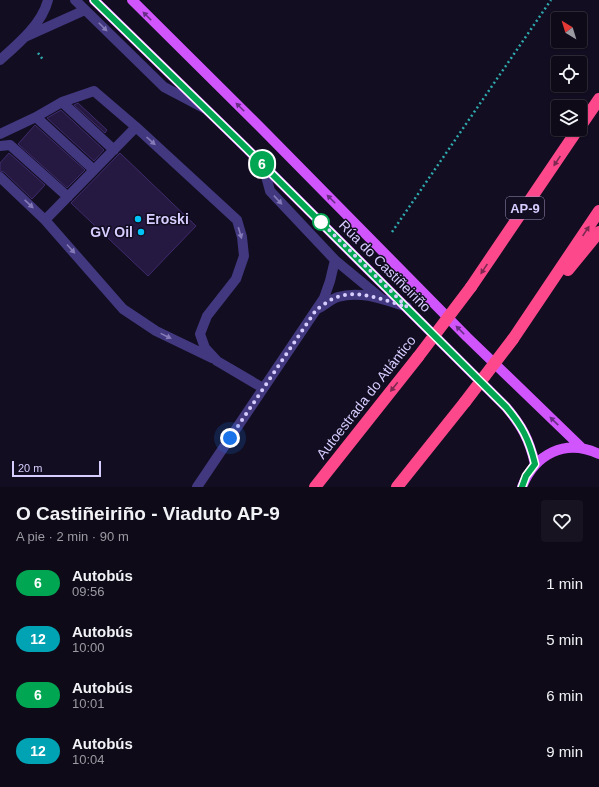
<!DOCTYPE html>
<html lang="es">
<head>
<meta charset="utf-8">
<style>
	:root { --surface:#0e0a18; --page:#171321; --text:#f1f3f6; --muted:#9b9aa2; --line:#2e2b37 }
	body { margin:0; font-family:Helvetica,sans-serif; background:var(--page); color:var(--text); height:100vh; display:flex; flex-direction:column; font-size:15px; white-space:nowrap }
	* { box-sizing:border-box; margin:0 }
	p { font-size:13px; color:var(--muted) }
	.icon { flex:none; width:22px; height:22px; fill:none; stroke:currentColor; stroke-width:2; stroke-linecap:round; stroke-linejoin:round }
	.map { position:relative; height:487px; overflow:hidden }
	.drawer { display:flex; flex-direction:column; background:var(--surface); flex:1 }
	.drawer>* { flex:none }
	.badge { padding:0 8px; border-radius:13px; font-size:14px; line-height:26px }
	.needle { width:26px; rotate:322deg }
	.tools { position:absolute; left:551px; top:12px; display:grid; gap:8px }
	.tools a { display:grid; place-items:center; width:36px; height:36px; border-radius:4px; background:var(--surface); box-shadow:0 1px 3px #0004,0 0 0 1px var(--line); font-size:20px }
	.scale { position:absolute; left:12px; bottom:10px; width:89px; box-sizing:border-box; padding-left:4px; border:2px solid #d8cdff; border-top:0; font-size:11px; line-height:14px; white-space:nowrap; color:#d8cdff; -webkit-text-stroke:3px #120d20; paint-order:stroke }
	.you { position:absolute; width:20px; height:20px; margin:-10px; border:3px solid #fff; border-radius:50%; background:#1a73e8; box-shadow:0 0 0 6px #1a73e833 }
	.map>.badge { position:absolute; translate:-50% -50%; box-shadow:0 0 0 2px #fff }
	.round { display:grid; place-items:center; flex:none; width:42px; height:42px; border-radius:4px; background:var(--page) }
	.headline { display:flex; align-items:center; justify-content:space-between; height:68px; padding:0 16px }
	h1 { font-size:19px; font-weight:800; line-height:30px }
	ul { padding:0; list-style:none }
	li { display:flex; align-items:center; gap:12px; height:56px; padding:0 16px }
	li div { flex:1 }
	li b { display:block; font-size:15px }
	li em { font-style:normal }
	li .badge { min-width:44px; font-weight:700; text-align:center }
	.map>svg:first-child { display:block }
</style>
</head>
<body>
<div class="map">
<svg width="599" height="487" viewBox="0 0 599 487">
	<rect width="100%" height="100%" fill="#120d20"/>
	<!-- building -->
	<path fill="#251941" stroke="#3f2b6d" d="M78 103 107 130 105 133 74 105Z
		M61 110 104 150 94 161 47 118Z
		M35 125 85 170 67 188 18 144Z
		M9 153 45 185 32 199 4 172 0 171V163Z
		M120 153 196 226 148 276 71 203Z"/>
	<g fill="none" stroke-linecap="round" stroke-linejoin="round">
		<!-- path -->
		<path stroke="#2fabb0" stroke-width="2.5" stroke-dasharray="2 3" stroke-linecap="butt" d="M38 53 44 61
			M392 232 551 0"/>
		<!-- minor -->
		<path stroke="#42387f" stroke-width="10" d="M75 0 164 87 204 108
			M25 37 85 10
			M0 60C18 44 42 24 48 0
			M62 102 94 91 136 127
			M36 117 62 102 114 150
			M0 134 36 117 94 170
			M0 146 10 145 68 197
			M0 177 45 220 136 127 237 220 242 237 244 256 236 279 207 316 200 334 205 348 217 361 263 388
			M45 220 123 309 156 331 212 358
			M335 260 381 298
			M319 308C325 305 331 299 338 297 361 290 385 300 407 307
			M197 487 324 298 330 281 335 260 270 191 263 165"/>
		<!-- major -->
		<path stroke="#d055fd" stroke-width="10" d="M94 0 245 147 506 407C522 426 529 439 535 464
			M132 0 262 129 467 337 582 448
			M522 487C535 454 565 438 599 454"/>
		<!-- highway -->
		<path stroke="#fd498c" stroke-width="12" d="M580 127 599 99
			M568 270 599 232
			M471 287 578 129
			M513 339 599 211
			M315 487 418 357
			M397 487 465 402"/>
		<!-- highway-bridge -->
		<path stroke="#fd498c" stroke-width="12" d="M418 357 471 287
			M465 402 513 339"/>
	</g>
	<!-- one-way arrows -->
	<defs><path id="oneway-solid" d="M-6-.8H1V-3.2L6.5 0L1 3.2V.8H-6Z"/></defs>
	<g fill="#672d83">
		<use href="#oneway-solid" transform="translate(147 16) rotate(-135)"/>
		<use href="#oneway-solid" transform="translate(240 107) rotate(-135)"/>
		<use href="#oneway-solid" transform="translate(331 199) rotate(-135)"/>
		<use href="#oneway-solid" transform="translate(460 330) rotate(-135)"/>
		<use href="#oneway-solid" transform="translate(554 421) rotate(-136)"/>
	</g>
	<g fill="#867bb9">
		<use href="#oneway-solid" transform="translate(103 27) rotate(45)"/>
		<use href="#oneway-solid" transform="translate(151 141) rotate(42)"/>
		<use href="#oneway-solid" transform="translate(278 200) rotate(47)"/>
		<use href="#oneway-solid" transform="translate(29 204) rotate(43)"/>
		<use href="#oneway-solid" transform="translate(240 233) rotate(74)"/>
		<use href="#oneway-solid" transform="translate(71 249) rotate(48)"/>
		<use href="#oneway-solid" transform="translate(166 336) rotate(26)"/>
	</g>
	<g fill="#7c2851">
		<use href="#oneway-solid" transform="translate(557 161) rotate(124)"/>
		<use href="#oneway-solid" transform="translate(586 231) rotate(-56)"/>
		<use href="#oneway-solid" transform="translate(484 269) rotate(124)"/>
		<use href="#oneway-solid" transform="translate(394 387) rotate(128)"/>
	</g>
	<g fill="none" stroke-linecap="round" stroke-linejoin="round">
		<!-- line casing -->
		<g stroke="#fff" stroke-width="9">
			<path id="line" d="M94 0 245 147 506 407C522 426 529 439 535 464L526 476 522 487"/>
		</g>
		<!-- line -->
		<use href="#line" stroke="#00a651" stroke-width="6"/>
		<!-- walk -->
		<path stroke="#d8cdff" stroke-width="4" stroke-dasharray="0 7.2" d="M230 438 316 310C322 306 330 299 337 297 360 289 386 301 407 307L319 220 321 222"/>
	</g>
	<!-- markers -->
	<g fill="#02c3f5" stroke="#120d20" stroke-width="1.5">
		<circle cx="138" cy="219" r="4"/>
		<circle cx="141" cy="232" r="4"/>
	</g>
	<circle fill="#fff" stroke="#00a651" stroke-width="2" cx="321" cy="222" r="8"/>
	<g text-anchor="middle" stroke-width="3" stroke-linejoin="round" paint-order="stroke">
		<!-- shield labels -->
		<rect fill="#120d20" stroke="#9d93bc" stroke-width="1" x="506" y="197" width="38" height="22" rx="3"/>
		<g font-size="13" font-weight="bold" fill="#d8cdff">
			<text x="525" y="213">AP-9</text>
		</g>
		<!-- poi labels -->
		<g font-size="14" font-weight="bold" fill="#d8cdff" stroke="#120d20" text-anchor="start">
			<text x="146" y="224">Eroski</text>
			<text x="133" y="237" text-anchor="end">GV Oil</text>
		</g>
		<!-- street labels -->
		<g font-size="14" fill="#d8cdff" stroke="#120d20">
			<text transform="translate(385 266) rotate(45)" y="5">Rúa do Castiñeiriño</text>
			<text transform="translate(366 397) rotate(-52)" y="5">Autoestrada do Atlántico</text>
		</g>
	</g>
</svg>
<div class="tools">
<a><svg class="needle" viewBox="-14 -14 28 28"><path d="M0-13l5 13h-10z" fill="#e53935"/><path d="M0 13l5-13h-10z" fill="#9b9aa2"/></svg></a>
<a><svg class="icon" aria-label="locate" viewBox="0 0 24 24"><circle cx="12" cy="12" r="6"/><path d="M12 2v4M12 18v4M2 12h4M18 12h4"/></svg></a>
<a><svg class="icon" aria-label="layers" viewBox="0 0 24 24"><path d="M12 4l9 5-9 5-9-5zM3 14l9 5 9-5"/></svg></a>
</div>
<div class="scale">20 m</div>
<div class="you" style="left:230px;top:438px"></div>
<b class="badge" style="left:262px;top:164px;background:#00a651;color:#fff">6</b>
</div>
<section class="drawer">
<div class="headline"><div><h1>O Castiñeiriño - Viaduto AP-9</h1><p>A pie · 2 min · 90 m</p></div><a class="round"><svg class="icon" aria-label="heart" viewBox="0 0 24 24"><path d="M12 20l-8-8c-3-5 5-10 8-4 3-6 11-1 8 4z"/></svg></a></div>
<ul>
<li><span class="badge" style="background:#00a651;color:#fff">6</span><div><b>Autobús</b><p>09:56</p></div><em>1 min</em></li>
<li><span class="badge" style="background:#00a3b4;color:#fff">12</span><div><b>Autobús</b><p>10:00</p></div><em>5 min</em></li>
<li><span class="badge" style="background:#00a651;color:#fff">6</span><div><b>Autobús</b><p>10:01</p></div><em>6 min</em></li>
<li><span class="badge" style="background:#00a3b4;color:#fff">12</span><div><b>Autobús</b><p>10:04</p></div><em>9 min</em></li>
</ul>
</section>
</body>
</html>
